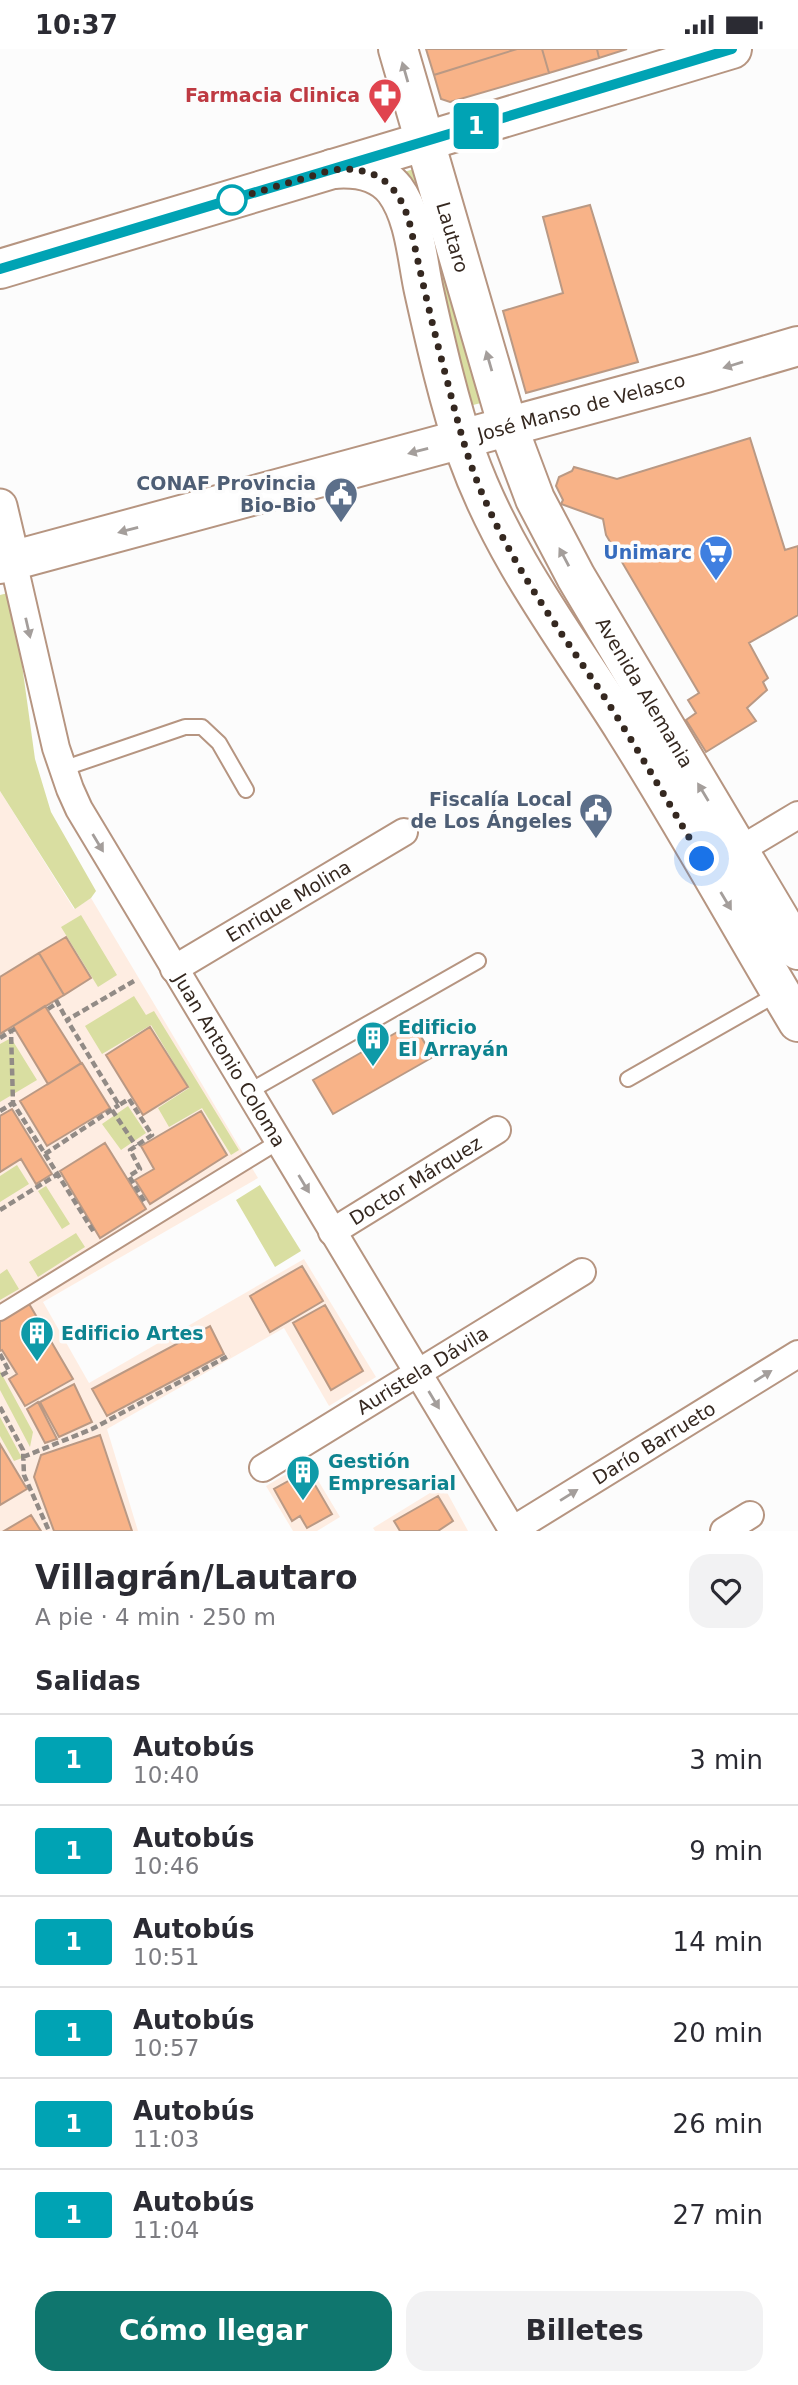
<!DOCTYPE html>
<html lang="es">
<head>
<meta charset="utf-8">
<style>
	:root { --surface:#fff; --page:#f2f2f3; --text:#2b2b33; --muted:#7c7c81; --line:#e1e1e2; --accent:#0f766e }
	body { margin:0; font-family:"DejaVu Sans",sans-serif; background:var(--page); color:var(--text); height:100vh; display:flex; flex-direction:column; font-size:26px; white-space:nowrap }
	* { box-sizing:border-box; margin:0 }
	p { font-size:23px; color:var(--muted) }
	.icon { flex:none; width:38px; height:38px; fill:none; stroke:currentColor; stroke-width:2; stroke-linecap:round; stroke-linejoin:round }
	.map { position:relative; height:1482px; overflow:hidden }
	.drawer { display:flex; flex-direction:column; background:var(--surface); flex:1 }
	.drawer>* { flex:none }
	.badge { padding:0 14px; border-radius:5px; font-size:24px; line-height:46px }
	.you { position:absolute; width:35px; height:35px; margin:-18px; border:5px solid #fff; border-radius:50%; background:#1a73e8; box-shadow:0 0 0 10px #1a73e833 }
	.map>.badge { position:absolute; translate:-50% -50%; box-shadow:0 0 0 4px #fff }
	h2 { padding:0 35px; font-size:26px; line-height:63px }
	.round { display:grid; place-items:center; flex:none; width:74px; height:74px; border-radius:21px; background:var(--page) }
	.head { display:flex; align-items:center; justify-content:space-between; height:119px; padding:0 35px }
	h1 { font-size:33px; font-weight:700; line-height:52px }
	.cta { display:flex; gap:14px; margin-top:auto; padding:14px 35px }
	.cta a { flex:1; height:80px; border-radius:21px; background:var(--accent); color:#fff; font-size:28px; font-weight:700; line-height:80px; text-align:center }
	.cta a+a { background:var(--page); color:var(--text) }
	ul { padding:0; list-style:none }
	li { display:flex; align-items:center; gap:21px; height:91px; padding:0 35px; border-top:2px solid var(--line) }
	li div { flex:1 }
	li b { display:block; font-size:26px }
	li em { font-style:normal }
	li .badge { min-width:77px; font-weight:700; text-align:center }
	.status { display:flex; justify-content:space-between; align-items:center; height:49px; padding:0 35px; background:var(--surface); direction:ltr }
	.status svg { height:19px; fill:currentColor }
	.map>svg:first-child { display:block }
</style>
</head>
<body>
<div class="status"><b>10:37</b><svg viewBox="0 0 49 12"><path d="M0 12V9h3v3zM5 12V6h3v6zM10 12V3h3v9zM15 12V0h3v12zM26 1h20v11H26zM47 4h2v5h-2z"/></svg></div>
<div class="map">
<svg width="798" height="1482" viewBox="0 0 798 1482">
	<rect width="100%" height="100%" fill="#fcfcfc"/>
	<!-- built -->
	<path fill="#feede2" d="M0 742 74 860 91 849 258 1129 43 1253 89 1334 304 1210 376 1328 329 1357 284 1279 107 1380 138 1482H0Z
		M307 1413 340 1468 317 1482H293L266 1437Z
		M443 1436 468 1482H375L373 1479Z"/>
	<!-- green -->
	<path fill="#d9dea1" d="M420 118 485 353 469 357 398 125Z
		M12 543 35 710 51 763 96 842 91 849 75 860 0 742V546Z
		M81 866 117 926 98 938 61 878Z
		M134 947 146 966 154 962 239 1101 231 1106 202 1059 169 1078 158 1059 189 1039 151 976 102 1005 85 977Z
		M11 989 37 1031 0 1053V995Z
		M128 1057 146 1084 121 1101 102 1075Z
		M17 1116 29 1135 0 1153V1127Z
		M260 1136 301 1202 275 1218 236 1151Z
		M46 1137 70 1175 62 1180 38 1142Z
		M76 1184 85 1198 38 1228 29 1213Z
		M7 1220 19 1240 0 1251V1225Z
		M0 1322 33 1383 30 1398 0 1341Z
		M0 1368 22 1409 14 1412 0 1387Z"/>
	<!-- building -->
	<path fill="#f8b388" stroke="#ba9984" stroke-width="2" d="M426 0H517L434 26Z
		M517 0H542L549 24 450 53 441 50 434 26Z
		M542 0H597L599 9 549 24Z
		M597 0H627L599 9Z
		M590 156 638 313 526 344 503 262 563 244 543 168Z
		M750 389 785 501 798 497V566L749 594 768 629 763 633 767 641 747 659 756 672 706 703 686 671 696 664 688 651 699 644 606 486 603 470 561 455 563 451 556 437 559 428 572 422 574 418 617 430Z
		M66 888 91 929 64 946 39 904Z
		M39 904 64 946 0 985V928Z
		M45 957 81 1014 48 1035 13 977Z
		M413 974 433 1008 333 1065 313 1031Z
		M150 978 188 1038 143 1066 106 1006Z
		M82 1014 110 1059 47 1097 20 1052Z
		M12 1060 52 1125 36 1135 21 1110 0 1123V1067Z
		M201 1062 227 1106 150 1155 135 1131 154 1120 141 1097Z
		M105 1094 146 1160 100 1189 60 1122Z
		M302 1217 323 1252 270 1283 250 1247Z
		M28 1253 73 1330 25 1357 9 1330 17 1325 2 1301 0 1302V1269Z
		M325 1256 363 1322 331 1341 293 1274Z
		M210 1277 224 1305 107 1367 92 1340Z
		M74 1335 92 1373 59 1388 40 1353Z
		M38 1353 57 1390 45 1394 27 1360Z
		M100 1386 132 1482H54L34 1428 41 1406Z
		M0 1395 27 1440 0 1456Z
		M301 1425 305 1432 311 1429 332 1465 307 1479 300 1467 292 1472 274 1440Z
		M438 1447 453 1472 438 1482H400L394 1472Z
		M31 1466 41 1482H4Z"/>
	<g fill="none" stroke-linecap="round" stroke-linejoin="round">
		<!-- service casing -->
		<g stroke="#b69581" stroke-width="18">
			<path id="service" d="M62 720 185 678H202L219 694 246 741
				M628 1030 779 944
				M248 1043 478 912
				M0 1264 278 1093"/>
		</g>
		<!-- minor casing -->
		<g stroke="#b69581" stroke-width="30">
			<g id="minor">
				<path id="s1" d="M13 512 56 699 70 740 79 760 513 1482"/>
				<path d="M738 802 798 766"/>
				<path id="s2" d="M174 920 404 783"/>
				<path id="s3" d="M332 1183 497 1081"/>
				<path id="s4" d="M263 1419 582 1223"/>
				<path id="s5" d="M511 1482 798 1305"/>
				<path d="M724 1482 750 1466"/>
			</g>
		</g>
		<!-- tertiary casing -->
		<g stroke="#b69581" stroke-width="37">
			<path id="tertiary" d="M0 457 13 512"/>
		</g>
		<!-- secondary casing -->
		<g stroke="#b69581" stroke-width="42">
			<g id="secondary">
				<path id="s6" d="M0 515 706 324 798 297"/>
			</g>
		</g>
		<!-- primary casing -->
		<g stroke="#b69581" stroke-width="42">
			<g id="primary">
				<path id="s7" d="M398 0 508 378 535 450 576 528 798 901"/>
				<path d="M332 120C354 118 380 121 395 141 415 168 417 210 424 242 436 296 449 353 467 406 504 509 567 589 625 681 685 776 740 876 798 973"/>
				<path d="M0 220 732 0"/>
			</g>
		</g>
		<!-- path -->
		<path stroke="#928b86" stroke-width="4.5" stroke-dasharray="7 3.5" stroke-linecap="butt" d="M134 932 67 971 119 1056 129 1050 152 1086 130 1101 140 1120 129 1127 146 1155
			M56 951 67 971
			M48 960 57 954
			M15 980 11 982 13 1054 45 1105 119 1056
			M0 989 11 982
			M112 1061 136 1097
			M0 1062 13 1054
			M45 1105 95 1185
			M0 1161 58 1125
			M0 1305 9 1322 0 1327
			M0 1358 23 1401 24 1426 49 1482
			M23 1408 92 1380 230 1306"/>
		<!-- service -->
		<use href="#service" stroke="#fff" stroke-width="14"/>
		<!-- minor -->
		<use href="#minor" stroke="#fff" stroke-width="26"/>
		<!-- tertiary -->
		<use href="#tertiary" stroke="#fff" stroke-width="33"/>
		<!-- secondary -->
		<use href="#secondary" stroke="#fff" stroke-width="38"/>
		<!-- primary -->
		<use href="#primary" stroke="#fff" stroke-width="38"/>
	</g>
	<!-- one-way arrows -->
	<defs><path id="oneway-solid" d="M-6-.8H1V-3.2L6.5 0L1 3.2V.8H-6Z" transform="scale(1.75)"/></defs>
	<g fill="#a49e9b">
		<use href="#oneway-solid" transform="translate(405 23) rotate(-106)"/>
		<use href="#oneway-solid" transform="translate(489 312) rotate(-106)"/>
		<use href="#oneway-solid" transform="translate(733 316) rotate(163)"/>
		<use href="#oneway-solid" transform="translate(418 402) rotate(165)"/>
		<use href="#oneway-solid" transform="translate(128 481) rotate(165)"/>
		<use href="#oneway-solid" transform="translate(564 508) rotate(-118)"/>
		<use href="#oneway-solid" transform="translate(28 579) rotate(77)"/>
		<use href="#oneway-solid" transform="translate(703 743) rotate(-121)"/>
		<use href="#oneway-solid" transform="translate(98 794) rotate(59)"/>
		<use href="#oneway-solid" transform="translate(726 852) rotate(59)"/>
		<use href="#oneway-solid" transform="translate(304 1135) rotate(59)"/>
		<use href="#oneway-solid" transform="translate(763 1327) rotate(-32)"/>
		<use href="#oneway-solid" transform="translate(434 1351) rotate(59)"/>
		<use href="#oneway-solid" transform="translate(569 1446) rotate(-32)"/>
	</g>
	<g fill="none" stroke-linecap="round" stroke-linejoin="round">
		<!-- line casing -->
		<g stroke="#fff" stroke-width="16">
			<path id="line" d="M0 220 732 0"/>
		</g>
		<!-- line -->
		<use href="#line" stroke="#00a3b4" stroke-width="10"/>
		<!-- walk -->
		<path stroke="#352820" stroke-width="7" stroke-dasharray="0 12.6" d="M232 151H230L332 121C377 116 401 136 411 180 422 232 434 283 448 335 458 374 468 414 485 451 515 521 561 583 603 646 638 700 669 755 702 810"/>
	</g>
	<!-- icons -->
	<defs>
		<g id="pharmacy-pin" transform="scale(1.75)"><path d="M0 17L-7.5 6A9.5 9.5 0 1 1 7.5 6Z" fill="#e0444e" stroke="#fcfcfc"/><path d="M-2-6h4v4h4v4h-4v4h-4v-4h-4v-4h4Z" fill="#fff"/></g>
		<g id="civic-pin" transform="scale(1.75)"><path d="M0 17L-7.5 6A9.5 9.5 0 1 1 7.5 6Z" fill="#5c6f8a" stroke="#fcfcfc"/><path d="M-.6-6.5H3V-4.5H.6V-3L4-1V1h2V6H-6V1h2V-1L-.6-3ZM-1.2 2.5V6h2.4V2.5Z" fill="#fff"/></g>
		<g id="supermarket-pin" transform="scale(1.75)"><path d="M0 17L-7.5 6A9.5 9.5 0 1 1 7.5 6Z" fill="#3f7fe0" stroke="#fcfcfc"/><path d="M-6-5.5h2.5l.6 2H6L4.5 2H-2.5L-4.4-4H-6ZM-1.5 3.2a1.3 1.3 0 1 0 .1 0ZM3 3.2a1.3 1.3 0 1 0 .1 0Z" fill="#fff"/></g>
		<g id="building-pin" transform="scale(1.75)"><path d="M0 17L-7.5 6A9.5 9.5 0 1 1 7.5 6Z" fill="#0f9aa8" stroke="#fcfcfc"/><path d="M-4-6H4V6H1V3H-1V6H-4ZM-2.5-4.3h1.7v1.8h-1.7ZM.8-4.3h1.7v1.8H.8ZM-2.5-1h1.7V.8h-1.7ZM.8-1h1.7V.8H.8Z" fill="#fff"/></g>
	</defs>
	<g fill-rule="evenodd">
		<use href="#pharmacy-pin" x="385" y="46"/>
		<use href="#civic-pin" x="341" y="445"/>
		<use href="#supermarket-pin" x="716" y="503"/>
		<use href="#civic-pin" x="596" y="761"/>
		<use href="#building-pin" x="373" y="989"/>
		<use href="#building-pin" x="37" y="1284"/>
		<use href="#building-pin" x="303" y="1423"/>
	</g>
	<!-- markers -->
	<circle fill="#fff" stroke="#00a3b4" stroke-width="3.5" cx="232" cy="151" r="14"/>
	<g text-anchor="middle" stroke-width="7" stroke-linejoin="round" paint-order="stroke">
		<!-- health labels -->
		<g font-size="19" font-weight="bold" fill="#be3a42" stroke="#fcfcfc" text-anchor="end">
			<text x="360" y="53">Farmacia Clinica</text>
		</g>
		<!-- street labels -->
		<g font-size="19" fill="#352820" stroke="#fcfcfc">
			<text dy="7" stroke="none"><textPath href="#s7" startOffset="196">Lautaro</textPath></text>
			<text dy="7" stroke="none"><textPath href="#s6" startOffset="602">José Manso de Velasco</textPath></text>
			<text dy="7" stroke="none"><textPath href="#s7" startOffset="693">Avenida Alemania</textPath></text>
			<text dy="7" stroke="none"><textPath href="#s2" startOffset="133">Enrique Molina</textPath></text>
			<text dy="7" stroke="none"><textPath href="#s1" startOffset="550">Juan Antonio Coloma</textPath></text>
			<text dy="7" stroke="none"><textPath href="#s3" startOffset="98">Doctor Márquez</textPath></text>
			<text dy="7" stroke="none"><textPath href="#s4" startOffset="187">Auristela Dávila</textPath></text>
			<text dy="7" stroke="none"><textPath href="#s5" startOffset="168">Darío Barrueto</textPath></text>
		</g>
		<!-- service labels -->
		<g font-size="19" font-weight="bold" fill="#4e5e75" stroke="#fcfcfc" text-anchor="end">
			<text x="316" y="441">CONAF Provincia<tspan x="316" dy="22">Bio-Bio</tspan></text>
			<text x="572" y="757">Fiscalía Local<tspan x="572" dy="22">de Los Ángeles</tspan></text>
		</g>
		<!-- shop labels -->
		<g font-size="19" font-weight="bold" fill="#366cbe" stroke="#fcfcfc" text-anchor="end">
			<text x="692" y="510">Unimarc</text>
		</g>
		<!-- culture labels -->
		<g font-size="19" font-weight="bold" fill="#0d838f" stroke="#fcfcfc" text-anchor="start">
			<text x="398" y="985">Edificio<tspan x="398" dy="22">El Arrayán</tspan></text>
			<text x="61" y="1291">Edificio Artes</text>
			<text x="328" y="1419">Gestión<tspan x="328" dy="22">Empresarial</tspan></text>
		</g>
	</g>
</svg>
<div class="you" style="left:702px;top:810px"></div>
<b class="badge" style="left:476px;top:77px;background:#00a3b4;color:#fff">1</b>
</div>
<section class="drawer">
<div class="head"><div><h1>Villagrán/Lautaro</h1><p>A pie · 4 min · 250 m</p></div><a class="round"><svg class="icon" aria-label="heart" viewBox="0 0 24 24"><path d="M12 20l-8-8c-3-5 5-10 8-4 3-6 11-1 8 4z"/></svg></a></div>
<h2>Salidas</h2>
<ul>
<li><span class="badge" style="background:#00a3b4;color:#fff">1</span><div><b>Autobús</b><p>10:40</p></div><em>3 min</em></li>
<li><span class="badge" style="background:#00a3b4;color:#fff">1</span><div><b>Autobús</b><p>10:46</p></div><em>9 min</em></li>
<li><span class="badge" style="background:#00a3b4;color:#fff">1</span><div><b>Autobús</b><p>10:51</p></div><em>14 min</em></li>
<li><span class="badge" style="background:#00a3b4;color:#fff">1</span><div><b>Autobús</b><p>10:57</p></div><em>20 min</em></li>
<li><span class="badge" style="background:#00a3b4;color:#fff">1</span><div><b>Autobús</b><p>11:03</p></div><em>26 min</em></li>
<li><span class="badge" style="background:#00a3b4;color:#fff">1</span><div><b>Autobús</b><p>11:04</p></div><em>27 min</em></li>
</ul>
<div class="cta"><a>Cómo llegar</a><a>Billetes</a></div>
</section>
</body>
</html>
